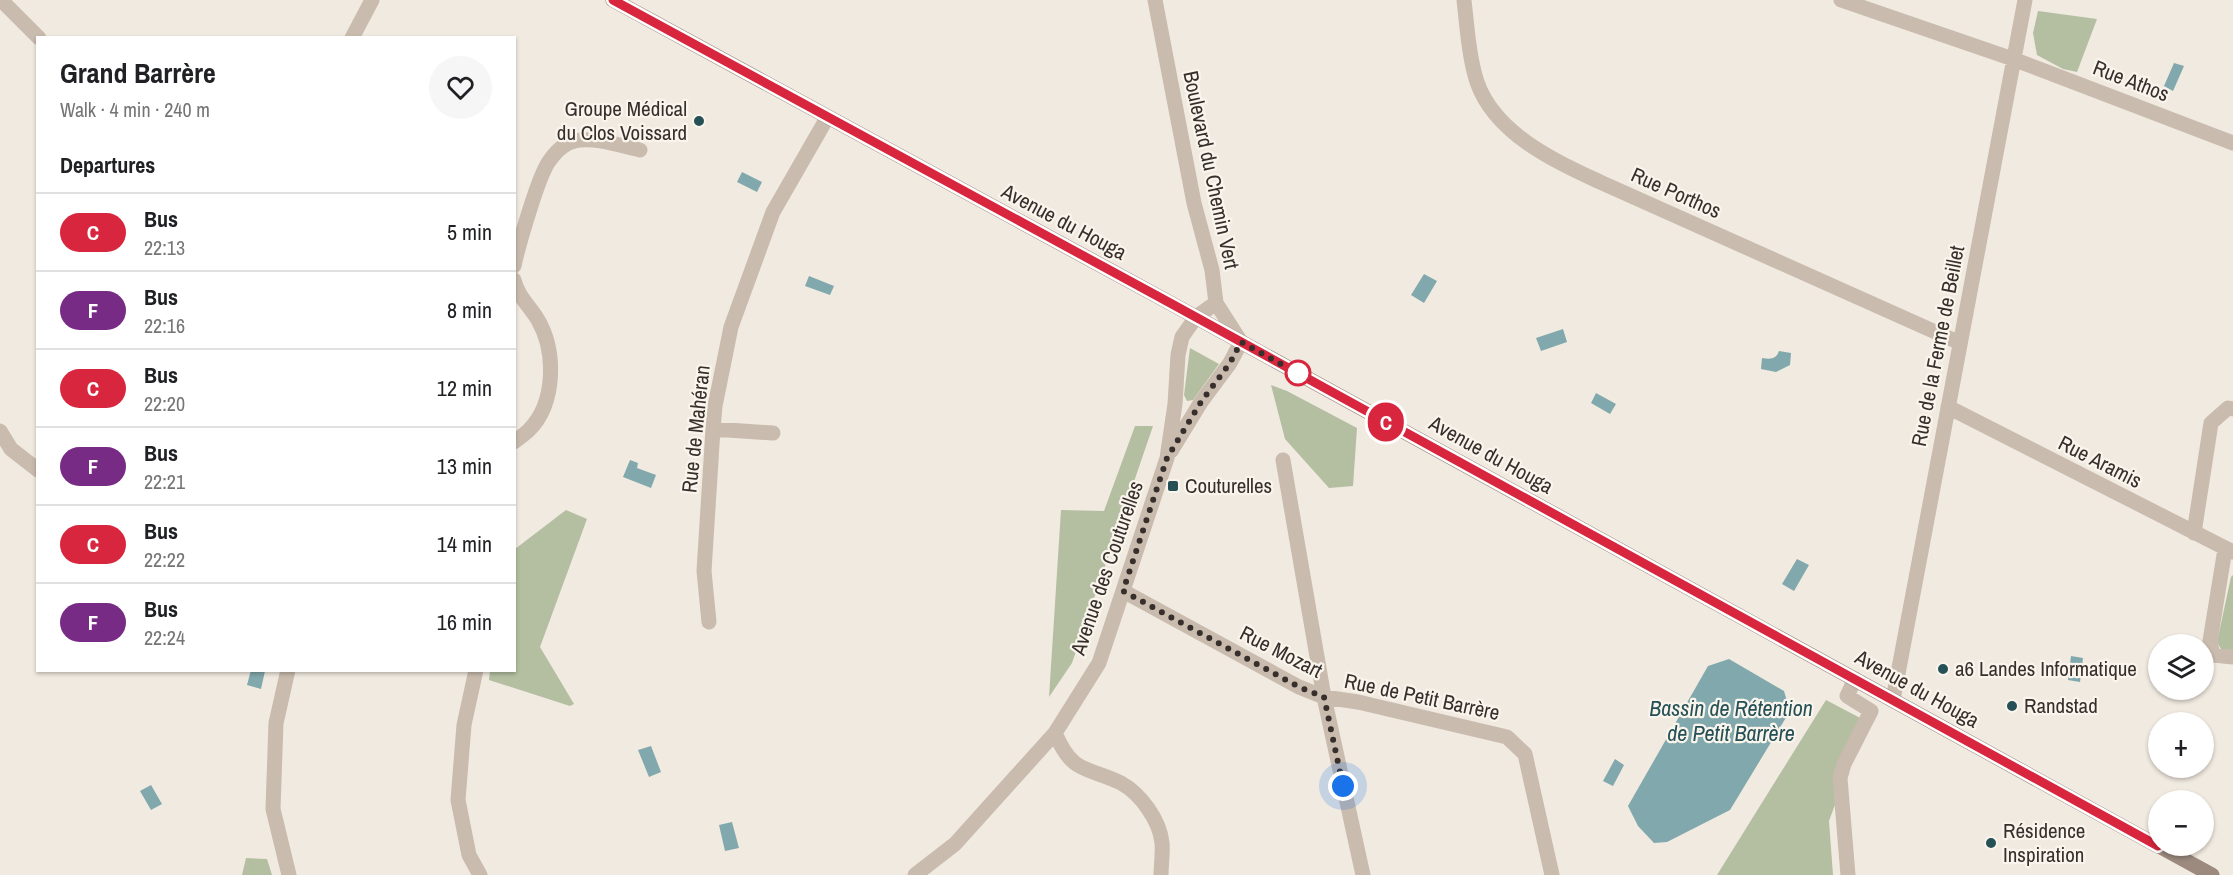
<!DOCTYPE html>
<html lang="en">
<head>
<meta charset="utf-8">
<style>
	:root { --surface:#fff; --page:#f6f6f6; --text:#202124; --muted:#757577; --line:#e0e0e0 }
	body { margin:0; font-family:"Archivo Narrow",sans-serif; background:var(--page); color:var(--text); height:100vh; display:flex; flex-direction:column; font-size:22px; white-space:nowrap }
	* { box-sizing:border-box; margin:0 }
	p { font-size:20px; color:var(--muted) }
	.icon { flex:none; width:33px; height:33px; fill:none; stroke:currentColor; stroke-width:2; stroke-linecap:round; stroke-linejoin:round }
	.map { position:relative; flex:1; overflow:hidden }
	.side { position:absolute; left:36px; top:36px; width:480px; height:636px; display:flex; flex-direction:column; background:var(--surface); border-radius:0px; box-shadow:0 2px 4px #0004 }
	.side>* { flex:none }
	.badge { padding:0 12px; border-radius:20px; font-size:21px; line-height:39px }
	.controls { position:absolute; left:2148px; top:634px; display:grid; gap:12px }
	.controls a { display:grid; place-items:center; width:66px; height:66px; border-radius:50%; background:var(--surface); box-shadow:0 2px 4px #0004; font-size:30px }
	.you { position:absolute; width:30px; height:30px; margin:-15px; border:4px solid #fff; border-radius:50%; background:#1a73e8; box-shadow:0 0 0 9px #1a73e833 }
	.map>.badge { position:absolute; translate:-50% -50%; box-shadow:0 0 0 3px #fff }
	h2 { padding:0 24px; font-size:22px; line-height:54px }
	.round { display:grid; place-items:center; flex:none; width:63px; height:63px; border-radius:32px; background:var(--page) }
	.head { display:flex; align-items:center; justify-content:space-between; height:102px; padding:0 24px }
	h1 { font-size:28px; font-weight:700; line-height:45px }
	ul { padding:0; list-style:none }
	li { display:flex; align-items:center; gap:18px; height:78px; padding:0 24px; border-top:2px solid var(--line) }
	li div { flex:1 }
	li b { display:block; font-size:22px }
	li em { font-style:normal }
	li .badge { min-width:66px; font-weight:700; text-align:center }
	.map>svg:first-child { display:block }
</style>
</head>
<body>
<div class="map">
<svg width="2233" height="875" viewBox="0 0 2233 875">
	<rect width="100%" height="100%" fill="#f1eae0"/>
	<!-- green -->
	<path fill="#b4bfa1" d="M2038 11 2097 19 2077 72 2063 69 2037 55 2033 33Z
		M1190 348 1219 364 1193 400 1187 401 1184 395Z
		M1271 385 1287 391 1357 428 1353 486 1329 488 1285 439Z
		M1135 426H1153L1072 663 1049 697 1061 510 1104 511Z
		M566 510 587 519 540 647 574 704 570 706 489 680 490 671 514 670 515 549Z
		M2233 575V652L2222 651 2217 642 2231 577Z
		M1826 700 1866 721 1829 821 1833 875H1717Z
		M246 858 267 859 272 875H242Z"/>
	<!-- water -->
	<path fill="#81a8ac" d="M2174 63 2184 66 2173 91 2164 86Z
		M742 172 762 182 757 192 737 182Z
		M1424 274 1437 281 1424 303 1411 295Z
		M809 276 834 286 830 295 805 286Z
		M1563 329 1567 342 1541 351 1536 338Z
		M1779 351 1791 353 1790 365 1776 372 1761 369 1762 358C1770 359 1776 360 1779 351Z
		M1596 393 1616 404 1610 414 1591 403Z
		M630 460 638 463 637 468 656 475 651 488 623 477Z
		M1797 559 1809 565 1794 591 1782 584Z
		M2071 656 2083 658 2080 682 2068 680Z
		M1729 659 1784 691 1790 711 1730 810 1667 842 1654 843 1638 826 1628 806 1708 666Z
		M251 670 265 671 261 689 247 685Z
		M651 746 661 772 649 777 638 750Z
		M1615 759 1624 765 1613 786 1603 781Z
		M151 785 162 804 151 810 140 791Z
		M732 822 739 848 725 851 719 825Z"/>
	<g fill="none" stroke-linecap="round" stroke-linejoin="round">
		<!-- minor -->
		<path stroke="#c9bbad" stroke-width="15" d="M1 0 39 38
			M1464 0C1467 27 1469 57 1477 82 1495 134 1555 161 1600 182L1960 343
			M1841 0 2013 59 2233 143
			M352 38 372 0
			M514 266C518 247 539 173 550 160 557 150 567 141 580 140 599 138 621 146 640 150
			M514 280C518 297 530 306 538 320 556 351 556 403 529 430 525 434 519 438 514 442
			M1948 407 2233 552
			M713 429 773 433
			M0 431 11 449 38 470
			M1171 451 1201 402 1230 363 1241 342
			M1283 460 1324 697 1358 702 1507 737 1525 754 1552 875
			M2194 533 2211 423 2228 408 2233 409
			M2225 549 2210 641 2213 655 2233 657
			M1123 591 1299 687 1324 697 1363 875
			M709 622 704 571 713 429 715 406 731 327 773 212 827 118
			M288 670 276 723 273 809 289 875
			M476 670 464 725 458 800 469 855 480 875
			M1893 700 2025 0
			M1055 733C1073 775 1086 766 1121 783 1141 794 1160 821 1162 843 1163 853 1161 865 1161 875
			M915 875 955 844 1055 733 1099 663 1167 458 1175 404 1178 355 1182 337 1196 317 1216 303
			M1848 875 1840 778 1844 764 1871 711 1847 696 1855 679"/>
		<!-- tertiary -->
		<path stroke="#c9bbad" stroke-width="15" d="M1155 0 1194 203 1212 270 1216 303 1241 342"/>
		<!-- secondary -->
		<path stroke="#9c8a7e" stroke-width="15" d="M613 0 1172 304 2158 846
			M2159 846 2212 875"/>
	</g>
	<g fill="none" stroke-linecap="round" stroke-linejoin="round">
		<!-- line casing -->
		<g stroke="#fff" stroke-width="14">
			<path id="line" d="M613 0 1172 304 2158 846"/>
		</g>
		<!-- line -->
		<use href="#line" stroke="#d7263d" stroke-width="9"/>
		<!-- walk -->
		<path stroke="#372f2b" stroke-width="6" stroke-dasharray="0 10.8" d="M1298 373 1308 379 1241 342 1230 363 1201 402 1167 458 1123 591 1299 687 1324 697 1343 786"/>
	</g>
	<!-- markers -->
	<g fill="#245056" stroke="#f9f4ec" stroke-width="2">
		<circle cx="699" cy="121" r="6"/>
		<rect x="1167" y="480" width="12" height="12" rx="3"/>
		<circle cx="1943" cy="669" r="6"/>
		<circle cx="2012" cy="706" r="6"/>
		<circle cx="1991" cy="843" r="6"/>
	</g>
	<circle fill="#fff" stroke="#d7263d" stroke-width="3" cx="1298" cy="373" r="12"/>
	<g text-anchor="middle" stroke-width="4.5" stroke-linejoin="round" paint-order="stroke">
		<!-- street labels -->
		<g font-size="21" fill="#372f2b" stroke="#f9f4ec">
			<text transform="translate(2131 81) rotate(21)" y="7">Rue Athos</text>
			<text transform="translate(1211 170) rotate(78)" y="7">Boulevard du Chemin Vert</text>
			<text transform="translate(1676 193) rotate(24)" y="7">Rue Porthos</text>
			<text transform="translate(1064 222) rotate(28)" y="7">Avenue du Houga</text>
			<text transform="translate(1938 346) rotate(-79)" y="7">Rue de la Ferme de Beillet</text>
			<text transform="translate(696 429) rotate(-84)" y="7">Rue de Mahéran</text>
			<text transform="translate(1491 455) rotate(29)" y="7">Avenue du Houga</text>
			<text transform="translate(2100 462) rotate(27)" y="7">Rue Aramis</text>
			<text transform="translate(1107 568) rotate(-71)" y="7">Avenue des Couturelles</text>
			<text transform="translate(1281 652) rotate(27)" y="7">Rue Mozart</text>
			<text transform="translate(1917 689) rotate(29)" y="7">Avenue du Houga</text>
			<text transform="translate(1422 697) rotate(12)" y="7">Rue de Petit Barrère</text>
		</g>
		<!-- poi labels -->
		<g font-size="21" fill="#372f2b" stroke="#f9f4ec" text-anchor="start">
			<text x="687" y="116" text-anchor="end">Groupe Médical<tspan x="687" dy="24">du Clos Voissard</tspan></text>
			<text x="1185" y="493">Couturelles</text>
			<text x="1955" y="676">a6 Landes Informatique</text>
			<text x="2024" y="713">Randstad</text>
			<text x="2003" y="838">Résidence<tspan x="2003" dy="24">Inspiration</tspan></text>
		</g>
		<!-- water labels -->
		<g font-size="22" font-style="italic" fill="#245056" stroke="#f9f4ec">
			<text x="1731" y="716">Bassin de Rétention<tspan x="1731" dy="25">de Petit Barrère</tspan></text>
		</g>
	</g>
</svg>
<div class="controls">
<a><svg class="icon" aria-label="layers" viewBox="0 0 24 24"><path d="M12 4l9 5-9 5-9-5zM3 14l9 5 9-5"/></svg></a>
<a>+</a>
<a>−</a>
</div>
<div class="you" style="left:1343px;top:786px"></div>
<b class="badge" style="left:1386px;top:422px;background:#d7263d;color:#fff">C</b>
<section class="side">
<div class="head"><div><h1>Grand Barrère</h1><p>Walk · 4 min · 240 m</p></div><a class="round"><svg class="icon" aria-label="heart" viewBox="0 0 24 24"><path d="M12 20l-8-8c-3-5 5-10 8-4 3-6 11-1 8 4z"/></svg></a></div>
<h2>Departures</h2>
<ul>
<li><span class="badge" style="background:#d7263d;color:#fff">C</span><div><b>Bus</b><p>22:13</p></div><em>5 min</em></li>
<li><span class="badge" style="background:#772b85;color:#fff">F</span><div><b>Bus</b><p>22:16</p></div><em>8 min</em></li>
<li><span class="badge" style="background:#d7263d;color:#fff">C</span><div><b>Bus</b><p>22:20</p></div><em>12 min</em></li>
<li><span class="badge" style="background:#772b85;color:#fff">F</span><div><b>Bus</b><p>22:21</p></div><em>13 min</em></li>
<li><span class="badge" style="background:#d7263d;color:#fff">C</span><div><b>Bus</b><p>22:22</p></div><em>14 min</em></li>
<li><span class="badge" style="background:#772b85;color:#fff">F</span><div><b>Bus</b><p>22:24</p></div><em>16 min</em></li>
</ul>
</section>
</div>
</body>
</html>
